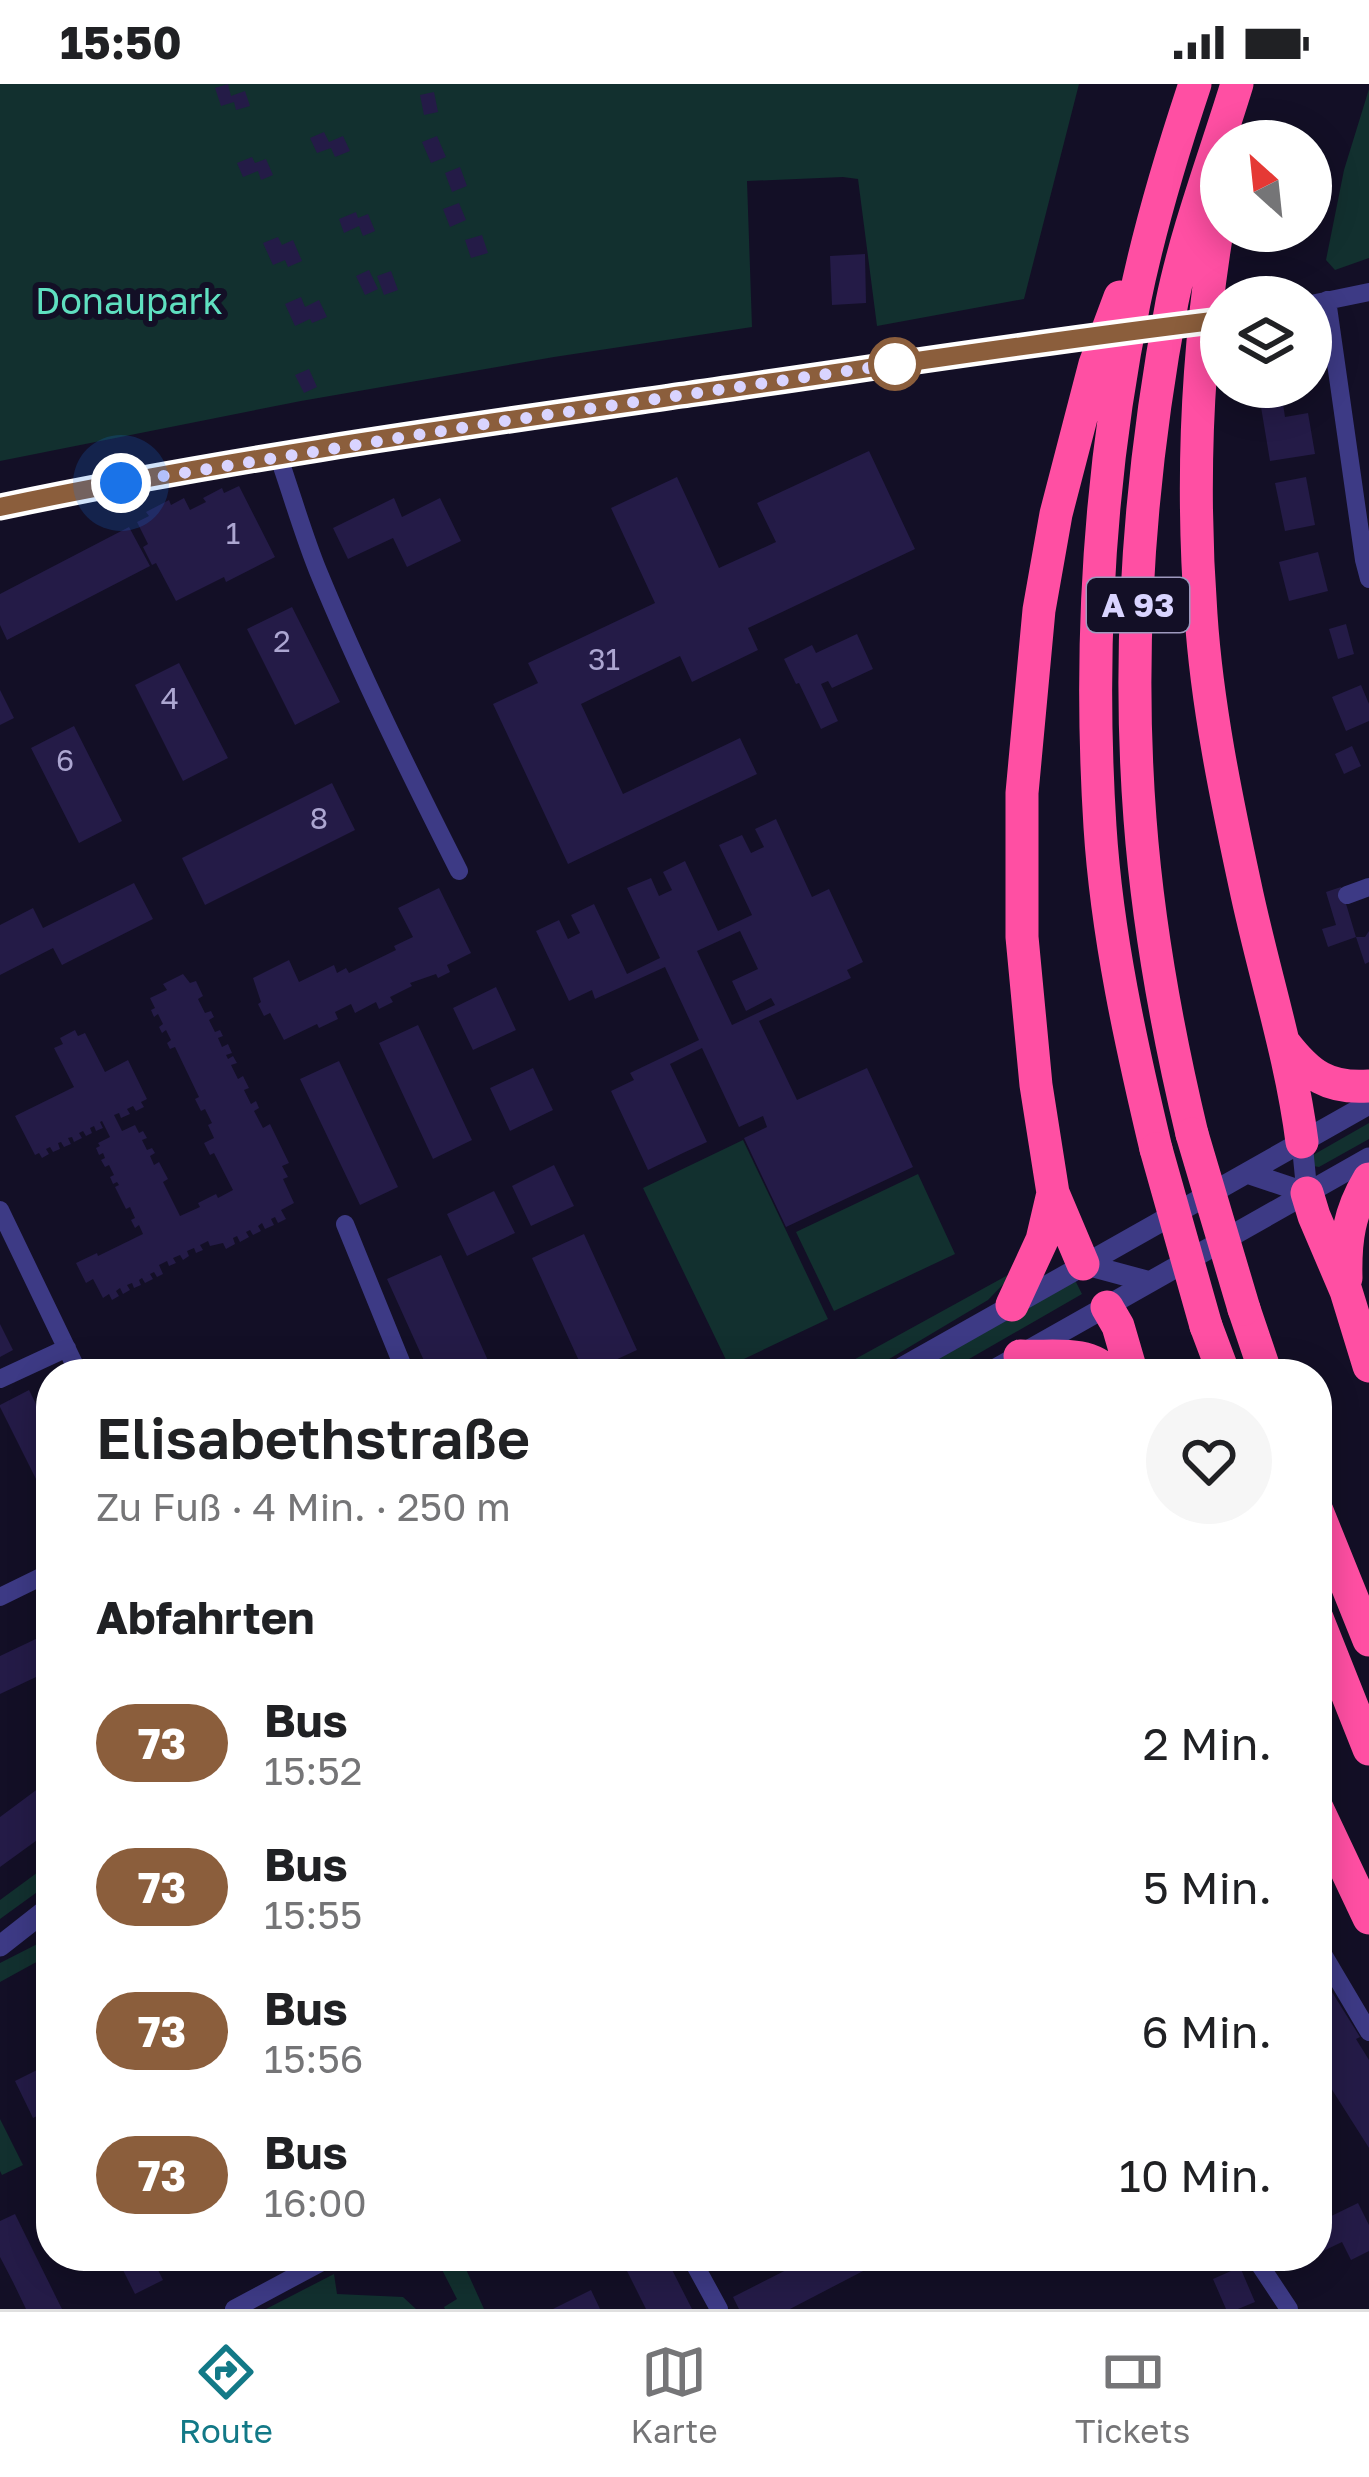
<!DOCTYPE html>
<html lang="de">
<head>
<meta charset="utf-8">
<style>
	:root { --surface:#fff; --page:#f6f6f6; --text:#202124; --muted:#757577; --line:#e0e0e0; --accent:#127987 }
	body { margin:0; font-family:"Golos Text",sans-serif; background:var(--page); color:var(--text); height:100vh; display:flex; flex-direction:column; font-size:45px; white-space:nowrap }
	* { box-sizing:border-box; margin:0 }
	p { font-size:39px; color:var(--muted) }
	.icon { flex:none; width:66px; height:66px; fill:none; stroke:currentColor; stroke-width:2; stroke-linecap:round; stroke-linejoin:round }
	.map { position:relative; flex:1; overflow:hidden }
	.sheet { position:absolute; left:36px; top:1275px; width:1296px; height:912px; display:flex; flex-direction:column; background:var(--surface); border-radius:48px; box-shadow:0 6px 30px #0003 }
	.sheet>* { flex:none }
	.badge { padding:0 24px; border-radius:39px; font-size:42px; line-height:78px }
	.needle { width:78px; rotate:333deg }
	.controls { position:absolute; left:1200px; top:36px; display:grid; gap:24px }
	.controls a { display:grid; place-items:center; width:132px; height:132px; border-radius:50%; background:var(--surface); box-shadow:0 6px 30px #0003; font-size:60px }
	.you { position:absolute; width:60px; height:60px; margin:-30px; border:9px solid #fff; border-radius:50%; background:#1a73e8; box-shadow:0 0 0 18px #1a73e833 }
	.map>.badge { position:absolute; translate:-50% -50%; box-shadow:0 0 0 6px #fff }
	h2 { padding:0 60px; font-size:45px; line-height:108px }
	.round { display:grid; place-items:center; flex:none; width:126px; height:126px; border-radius:63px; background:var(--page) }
	.summary { display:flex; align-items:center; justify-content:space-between; height:204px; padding:0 60px }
	h1 { font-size:57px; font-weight:600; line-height:90px }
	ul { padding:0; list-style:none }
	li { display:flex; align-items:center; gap:36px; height:144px; padding:0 60px }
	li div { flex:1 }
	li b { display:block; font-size:45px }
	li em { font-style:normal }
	li .badge { min-width:132px; font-weight:700; text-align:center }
	.status { display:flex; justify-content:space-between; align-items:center; height:84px; padding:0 60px; background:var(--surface); direction:ltr }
	.status svg { height:33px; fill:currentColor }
	.tabs { display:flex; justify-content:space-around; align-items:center; height:168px; border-top:3px solid var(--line); background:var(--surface); font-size:33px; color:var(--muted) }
	.tabs a { display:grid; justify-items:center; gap:6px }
	.tabs .active { color:var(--accent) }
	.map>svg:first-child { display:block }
</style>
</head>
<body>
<div class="status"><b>15:50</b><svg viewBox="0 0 49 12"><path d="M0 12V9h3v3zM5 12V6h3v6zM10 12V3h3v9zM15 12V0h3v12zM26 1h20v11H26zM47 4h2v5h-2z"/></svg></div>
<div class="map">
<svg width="1369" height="2225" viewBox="0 0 1369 2225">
	<rect width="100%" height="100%" fill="#130f26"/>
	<!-- green -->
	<path fill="#12302f" d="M0 0H1079L1024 215 877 242 858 95 843 93 747 97 752 243 554 273 301 317 0 377Z
		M1369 5V174L1335 186 1326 176 1344 86Z
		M1369 1039V1055L1319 1083 1313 1082V1071Z
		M743 1056 828 1235 729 1282 643 1104Z
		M918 1090 955 1170 834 1227 796 1148Z
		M1017 1186 988 1216 864 1290H828Z
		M1075 1196 1082 1210 943 1290H910Z
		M49 1780 51 1798 0 1835V1816Z
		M51 1853V1870L0 1898V1879Z
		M0 2035 23 2081 2 2091 0 2087Z
		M435 2172H460L484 2225H445L444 2223 457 2215Z
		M334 2190 337 2210 403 2213 416 2225H266Z"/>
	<!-- building -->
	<path fill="#241b47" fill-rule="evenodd" d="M228 0 231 12 245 7 250 22 236 26 234 18 221 22 215 4Z
		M434 8 438 28 424 31 420 11Z
		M324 48 329 58 343 52 350 67 335 73 331 64 317 69 310 54Z
		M437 52 446 73 431 79 422 58Z
		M252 73 255 79 266 75 273 91 261 96 258 87 243 93 237 79Z
		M460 83 467 102 452 108 445 89Z
		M459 119 466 136 450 143 443 125Z
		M356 128 358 134 368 130 375 147 363 152 359 142 344 149 339 135Z
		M482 151 488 169 471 174 465 156Z
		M278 153 282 161 293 156 302 177 288 183 285 176 273 181 263 159Z
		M865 170 866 219 832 221 830 172Z
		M369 186 378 205 365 211 356 192Z
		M391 187 398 206 384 211 377 192Z
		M301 213 305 223 319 216 327 233 312 239 310 235 295 242 285 220Z
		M309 285 317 303 304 309 295 291Z
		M1281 307 1285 333 1308 329 1315 370 1270 377 1259 311Z
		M869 367 915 465 748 544 758 566 692 598 680 572 581 620 623 710 740 654 757 690 568 780 493 620 538 599 528 579 655 519 611 424 677 393 719 484 776 458 757 419Z
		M1306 393 1315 441 1285 447 1275 399Z
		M239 402 275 473 226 498 224 493 176 517 156 479 152 481 143 463 148 460 137 438 149 432 146 428 169 416 171 421 184 414 190 426 206 418 203 414 222 404 224 409Z
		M394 414 402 433 440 414 461 457 407 483 393 454 348 475 333 444Z
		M129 443 150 482 7 556 0 541V510Z
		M1318 468 1328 507 1289 517 1279 478Z
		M292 523 340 618 295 641 247 545Z
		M1346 540 1354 570 1338 575 1329 545Z
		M857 550 873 585 832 604 828 597 821 600 838 637 821 645 799 599 796 600 784 575 812 561 816 569Z
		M179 579 228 674 183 697 135 601Z
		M1361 601 1369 620V637L1346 647 1332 613Z
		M0 606 14 634 0 641Z
		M74 642 122 737 79 759 31 664Z
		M1352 662 1361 682 1344 690 1335 670Z
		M332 699 355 746 205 821 182 774Z
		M776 735 812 813 829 805 863 878 847 886 851 894 759 937 797 1016 867 984 913 1083 786 1143 744 1054 767 1043 763 1032 739 1043 702 964 670 980 707 1058 683 1069 648 1086 611 1007 634 996 630 989 699 956 665 883 595 915 592 906 569 917 536 847 559 836 568 855 580 849 571 831 594 820 627 890 660 874 627 804 651 794 659 812 672 806 663 788 685 777 718 847 752 831 719 761 742 751 751 769 764 763 755 745ZM740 847 758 885 732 897 746 927 771 914 775 921 732 941 697 867Z
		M134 799 153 835 62 881 53 864 0 891V841L33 824 43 844Z
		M1341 803 1356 853 1328 863 1322 845 1336 841 1326 808Z
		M439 804 471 869 447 881 450 888 438 894 436 890 410 899 412 902 390 913 393 918 379 925 376 918 355 929 351 920 335 928 338 935 319 944 317 940 284 956 270 929 264 932 258 920 261 918 253 894 289 876 299 898 334 881 337 889 346 884 349 889 396 866 394 862 413 853 398 824Z
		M1369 847V878L1365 880 1356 853H1365Z
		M183 890 190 899 196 897 203 912 198 915 205 929 211 927 214 933 209 936 215 948 220 946 223 952 218 954 222 963 228 960 232 969 226 971 228 975 233 972 237 979 231 981 238 995 243 992 249 1004 244 1006 251 1020 256 1017 259 1024 254 1027 263 1044 270 1040 289 1079 282 1082 288 1093 283 1095 294 1119 281 1126 286 1135 278 1139 275 1133 271 1135 274 1141 265 1145 262 1139 258 1142 261 1147 253 1151 250 1146 246 1148 249 1153 240 1158 237 1152 233 1154 235 1160 226 1165 223 1159 210 1162 208 1157 200 1161 203 1166 196 1169 194 1164 187 1167 189 1172 183 1176 180 1171 173 1174 176 1179 169 1182 167 1177 159 1181 163 1190 157 1193 154 1188 150 1190 153 1195 145 1199 142 1194 139 1196 141 1201 134 1204 132 1199 127 1201 130 1206 123 1210 120 1204 116 1207 119 1212 112 1216 109 1210 103 1214 93 1195 86 1199 76 1179 97 1169 98 1172 143 1150 139 1141 135 1144 131 1136 135 1134 130 1123 126 1125 115 1103 119 1101 117 1098 113 1100 110 1093 114 1091 109 1081 105 1083 101 1076 105 1074 103 1069 99 1071 96 1064 100 1062 98 1059 110 1053 102 1037 100 1038 103 1044 96 1047 94 1042 90 1044 92 1049 86 1052 83 1047 79 1049 82 1054 74 1058 72 1053 68 1054 71 1060 64 1063 61 1058 58 1059 60 1065 53 1068 50 1063 46 1065 49 1070 42 1074 39 1069 35 1071 15 1032 74 1003 54 964 63 960 60 954 75 946 78 952 85 949 105 988 128 976 147 1015 141 1018 144 1023 136 1027 133 1022 127 1025 130 1030 121 1034 119 1029 114 1031 122 1047 135 1041 139 1049 143 1047 147 1054 142 1056 147 1066 152 1064 155 1069 150 1072 154 1081 159 1078 168 1095 163 1098 180 1132 200 1123 198 1119 216 1110 218 1114 233 1106 214 1069 210 1071 204 1059 214 1054 208 1041 212 1039 205 1025 201 1027 195 1015 199 1013 175 963 170 965 167 959 171 956 166 946 162 949 159 943 163 940 158 930 154 933 151 926 155 924 150 914 167 906 163 900Z
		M496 903 516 946 473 966 453 924Z
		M418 941 472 1056 433 1075 379 959Z
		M339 977 398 1103 360 1121 300 995Z
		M533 984 553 1026 510 1047 490 1004Z
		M554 1081 574 1122 531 1142 512 1102Z
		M494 1107 515 1149 467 1172 447 1130Z
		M584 1150 637 1266 585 1290 532 1174Z
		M441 1171 494 1290H430L387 1195Z
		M0 1240 13 1266 0 1273Z
		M29 1306 51 1350V1425L0 1323V1321Z
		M40 1553 51 1576V1586L0 1610V1572Z
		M51 1695V1746L0 1783V1733Z
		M1317 1884 1360 1953 1356 1955 1369 1976V2064L1317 1982 1324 1976 1317 1964Z
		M51 1979V2025L33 2034 15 1997Z
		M1317 2082 1329 2102 1317 2109Z
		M1358 2119 1369 2141V2167L1351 2176 1342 2158 1317 2170V2139Z
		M15 2130 55 2211 62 2225H26L13 2198 0 2173V2137Z
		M116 2172H151L163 2196 135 2210Z
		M200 2172H216L220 2179 207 2186Z
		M659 2172H665L692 2225H646L627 2187Z
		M814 2172H892L790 2225H739L733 2213Z
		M1279 2172H1313L1286 2186Z
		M1240 2183 1255 2218 1238 2225H1226L1213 2195Z
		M591 2206 600 2225H553Z"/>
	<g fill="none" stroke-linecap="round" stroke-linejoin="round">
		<!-- minor-tunnel -->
		<path stroke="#312d47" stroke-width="18" stroke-dasharray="18 9" stroke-linecap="butt" d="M1060 255 1174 242"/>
		<!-- minor -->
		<path stroke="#3d3a85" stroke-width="18" d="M1327 216 1364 476 1369 495
			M1311 220 1369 208
			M279 374C292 411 303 450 318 487 360 589 409 688 459 787
			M0 423 121 399 485 340 1060 255
			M1347 811 1369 803
			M0 1126 79 1290
			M345 1140 406 1290
			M0 1295 67 1264
			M0 1513 51 1488
			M1317 1860 1369 1948
			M690 2172 719 2225
			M1254 2172 1289 2225
			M234 2225 333 2172"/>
		<!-- tertiary -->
		<path stroke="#3d3a85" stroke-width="21" d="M1302 1058 1307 1109
			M1247 1089 1307 1109
			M1083 1180 1150 1198
			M891 1290 1369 1020
			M987 1290 1369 1074
			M0 1862 51 1822"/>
		<!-- motorway -->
		<path stroke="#ff4fa3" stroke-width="33" d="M1221 124C1197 258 1191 395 1201 531 1207 621 1226 713 1245 801 1263 887 1291 971 1302 1058
			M1285 960C1309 991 1328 1005 1369 1002
			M1192 1050C1167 946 1148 841 1140 735 1127 564 1140 387 1172 218 1187 145 1215 72 1237 0
			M1156 1065C1131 960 1107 852 1100 743 1089 569 1099 390 1134 219 1149 145 1171 72 1195 0
			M1307 1109 1314 1132 1346 1207 1369 1282
			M1083 1180 1053 1109 1036 1001 1022 853V709L1039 526 1056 430 1095 280 1120 213
			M1346 1194C1345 1156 1349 1128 1369 1095
			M1012 1221 1042 1156 1053 1109
			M1107 1223 1118 1242 1132 1290
			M1244 1225 1266 1290
			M1206 1242 1224 1290
			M1020 1272C1052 1274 1087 1265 1110 1290
			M1317 1427 1369 1556
			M1317 1534 1369 1665
			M1317 1724 1369 1834"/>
		<!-- motorway-bridge -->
		<path stroke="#ff4fa3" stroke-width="33" d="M1192 1050 1244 1225
			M1156 1065 1206 1242"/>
	</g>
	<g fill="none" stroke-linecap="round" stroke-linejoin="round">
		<!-- line casing -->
		<g stroke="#fff" stroke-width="27">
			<path id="line" d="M0 423C228 375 460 343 690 310 867 285 1043 257 1221 236"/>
		</g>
		<!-- line -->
		<use href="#line" stroke="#8b5e3c" stroke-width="18"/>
		<!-- walk -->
		<path stroke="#d9d4ff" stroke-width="12" stroke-dasharray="0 21.6" d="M121 399 485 340 895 280"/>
	</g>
	<!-- markers -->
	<circle fill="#fff" stroke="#8b5e3c" stroke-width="6" cx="895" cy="280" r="24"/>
	<g text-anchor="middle" stroke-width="12" stroke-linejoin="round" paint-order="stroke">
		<!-- number labels -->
		<g font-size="30" fill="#aca6d1">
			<text x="233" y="460">1</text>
			<text x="282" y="568">2</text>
			<text x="604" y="586">31</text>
			<text x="170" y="625">4</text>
			<text x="65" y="687">6</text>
			<text x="319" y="745">8</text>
		</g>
		<!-- shield labels -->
		<rect fill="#130f26" stroke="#9e99be" stroke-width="3" x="1087" y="494" width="102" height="54" rx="9"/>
		<g font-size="33" font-weight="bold" fill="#d9d4ff">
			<text x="1138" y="533">A 93</text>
		</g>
		<!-- park labels -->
		<g font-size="36" fill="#5fe0c0" stroke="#130f26">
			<text x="129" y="230">Donaupark</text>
		</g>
	</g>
</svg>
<div class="controls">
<a><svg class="needle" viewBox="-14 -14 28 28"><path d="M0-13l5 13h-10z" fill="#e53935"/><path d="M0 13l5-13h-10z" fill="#757577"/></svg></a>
<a><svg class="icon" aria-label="layers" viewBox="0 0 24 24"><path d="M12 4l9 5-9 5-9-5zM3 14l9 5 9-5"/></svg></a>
</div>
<div class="you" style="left:121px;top:399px"></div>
<section class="sheet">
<div class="summary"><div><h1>Elisabethstraße</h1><p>Zu Fuß · 4 Min. · 250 m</p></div><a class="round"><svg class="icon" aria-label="heart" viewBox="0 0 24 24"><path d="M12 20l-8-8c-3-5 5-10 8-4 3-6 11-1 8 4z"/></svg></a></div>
<h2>Abfahrten</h2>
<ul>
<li><span class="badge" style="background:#8b5e3c;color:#fff">73</span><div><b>Bus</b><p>15:52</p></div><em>2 Min.</em></li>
<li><span class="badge" style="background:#8b5e3c;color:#fff">73</span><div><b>Bus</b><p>15:55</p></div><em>5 Min.</em></li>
<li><span class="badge" style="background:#8b5e3c;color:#fff">73</span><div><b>Bus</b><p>15:56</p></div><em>6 Min.</em></li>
<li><span class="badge" style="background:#8b5e3c;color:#fff">73</span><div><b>Bus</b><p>16:00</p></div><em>10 Min.</em></li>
</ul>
</section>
</div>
<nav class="tabs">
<a class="active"><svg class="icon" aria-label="directions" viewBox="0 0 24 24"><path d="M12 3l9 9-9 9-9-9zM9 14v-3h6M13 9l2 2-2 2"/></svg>Route</a>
<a><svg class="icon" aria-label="map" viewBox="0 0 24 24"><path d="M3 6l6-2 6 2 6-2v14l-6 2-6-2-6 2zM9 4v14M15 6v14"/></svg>Karte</a>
<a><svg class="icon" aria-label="tickets" viewBox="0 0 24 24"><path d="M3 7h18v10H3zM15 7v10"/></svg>Tickets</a>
</nav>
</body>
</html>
